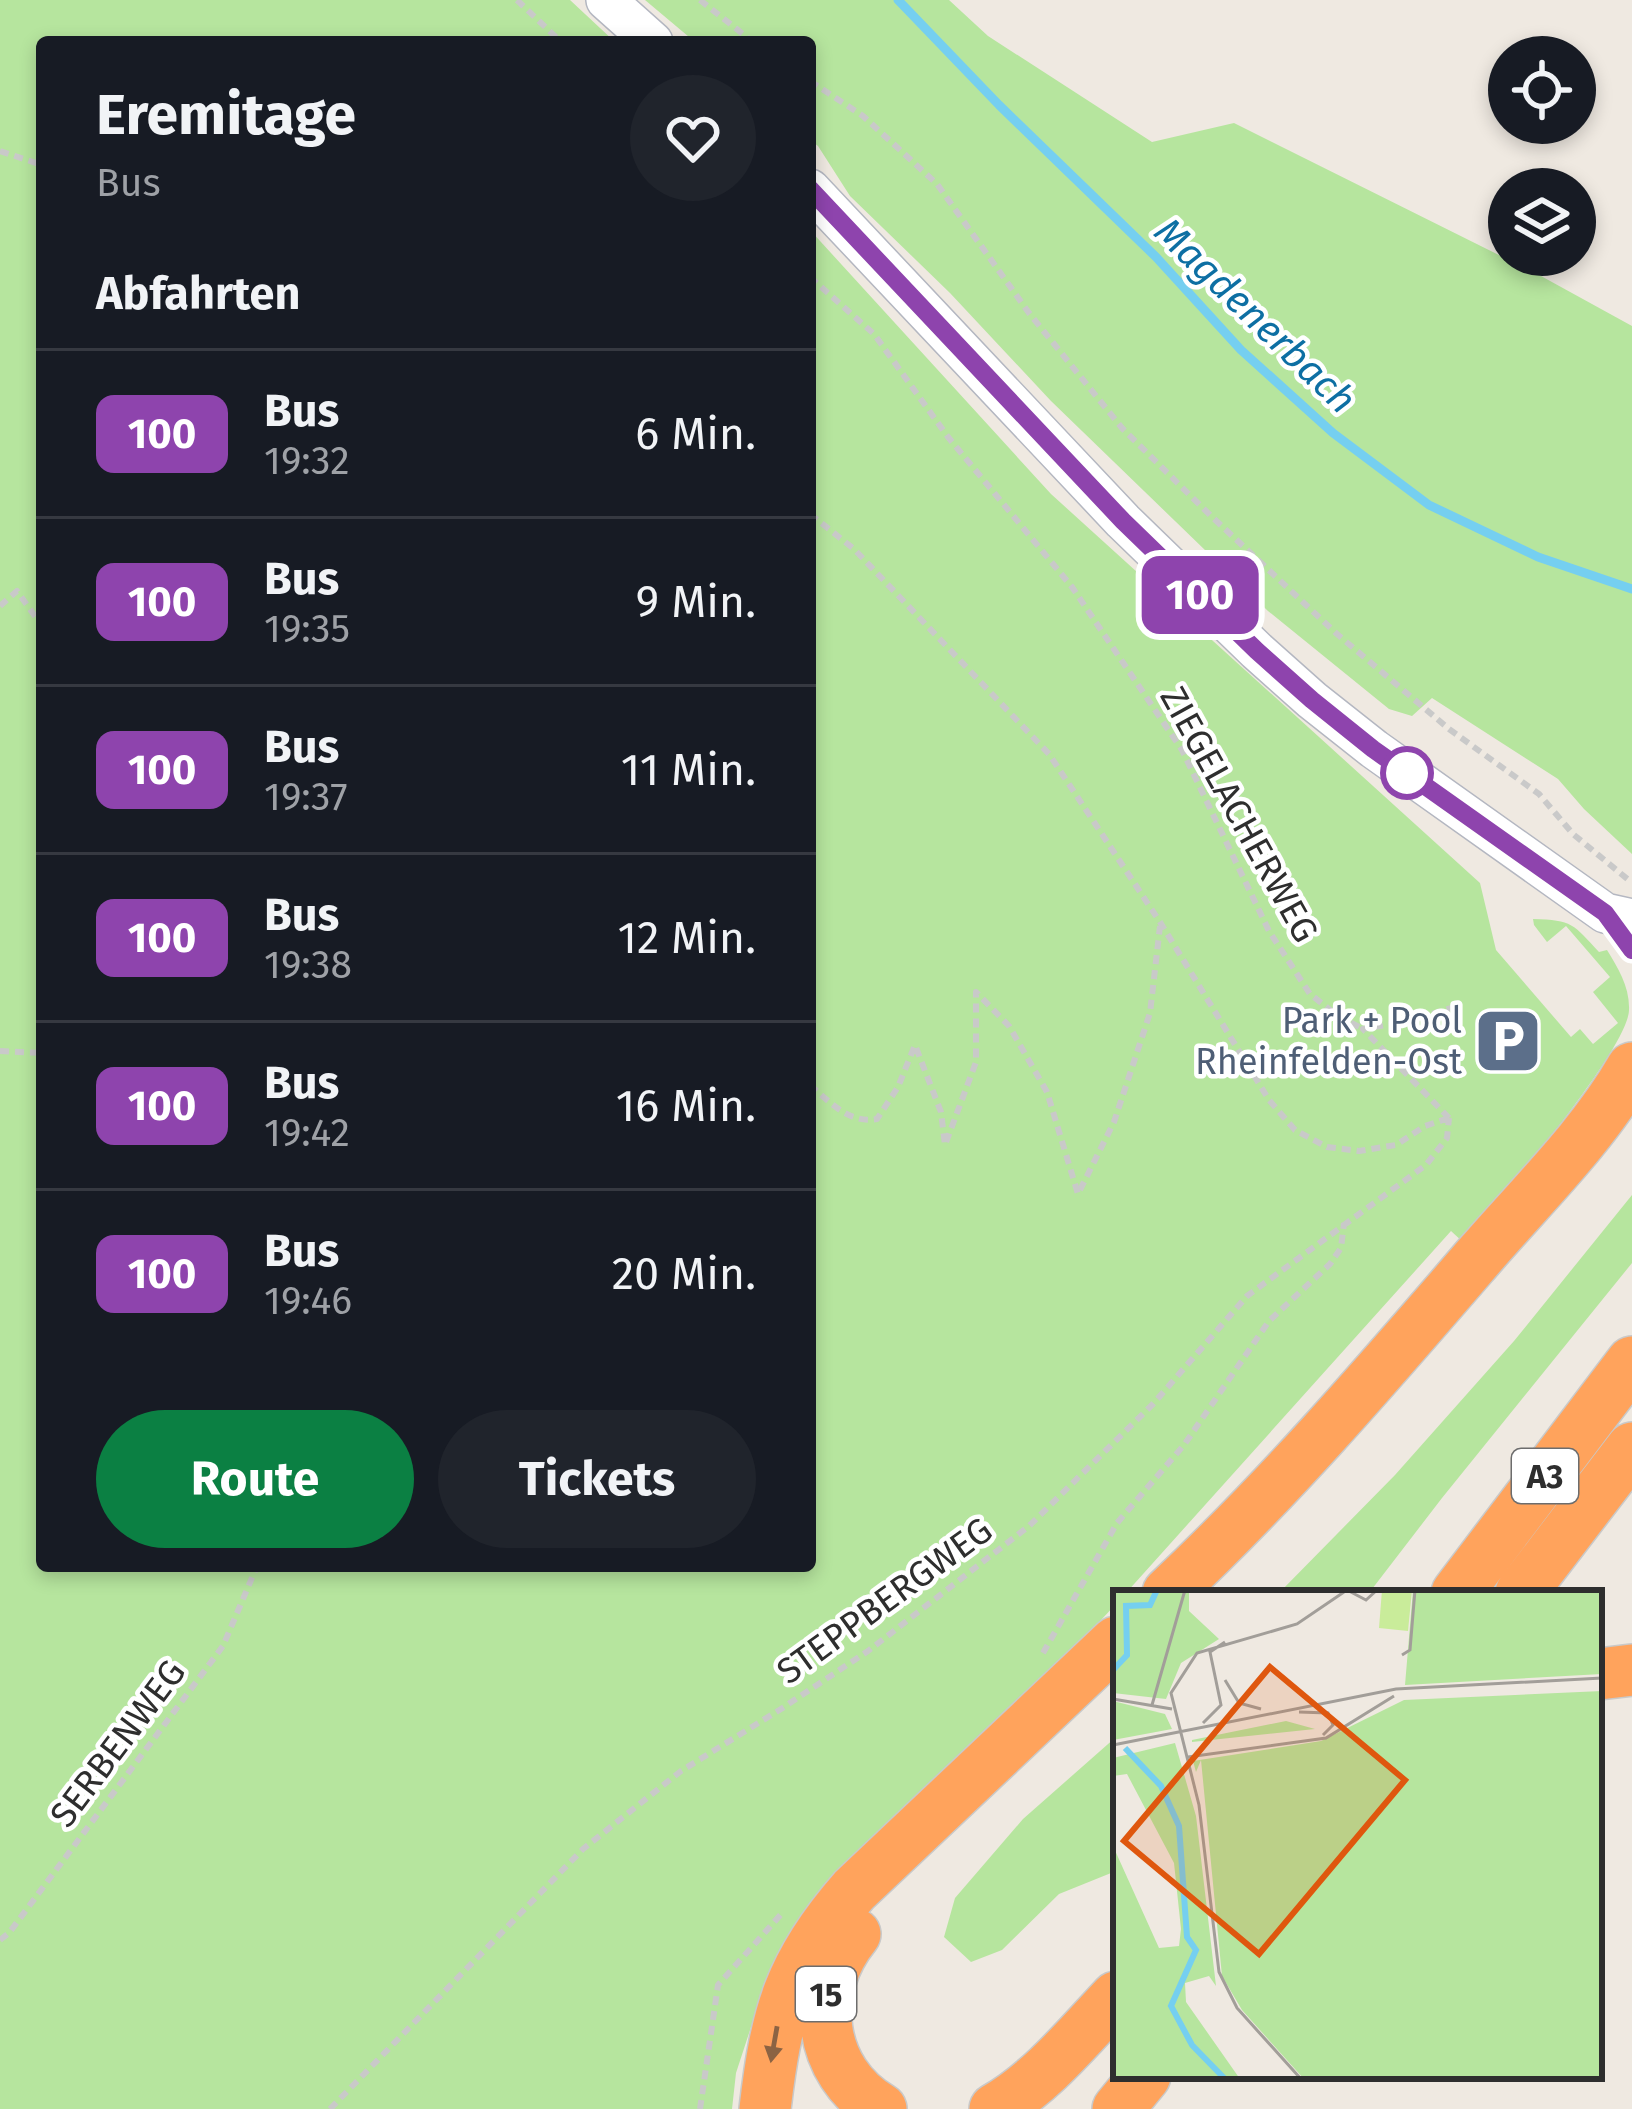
<!DOCTYPE html>
<html lang="de">
<head>
<meta charset="utf-8">
<style>
	:root { --surface:#171b24; --page:#20242c; --text:#f1f3f6; --muted:#9ea1a6; --line:#363941; --accent:#0b8043 }
	body { margin:0; font-family:"Fira Sans",sans-serif; background:var(--page); color:var(--text); height:100vh; display:flex; flex-direction:column; font-size:45px; white-space:nowrap }
	* { box-sizing:border-box; margin:0 }
	p { font-size:39px; color:var(--muted) }
	.icon { flex:none; width:66px; height:66px; fill:none; stroke:currentColor; stroke-width:2; stroke-linecap:round; stroke-linejoin:round }
	.map { position:relative; flex:1; overflow:hidden }
	.panel { position:absolute; left:36px; top:36px; width:780px; height:1536px; display:flex; flex-direction:column; background:var(--surface); border-radius:12px; box-shadow:0 6px 18px #0003 }
	.panel>* { flex:none }
	.badge { padding:0 24px; border-radius:18px; font-size:42px; line-height:78px }
	.tools { position:absolute; left:1488px; top:36px; display:grid; gap:24px }
	.tools a { display:grid; place-items:center; width:108px; height:108px; border-radius:50%; background:var(--surface); box-shadow:0 6px 18px #0003; font-size:60px }
	.map>.badge { position:absolute; translate:-50% -50%; box-shadow:0 0 0 6px #fff }
	h2 { padding:0 60px; font-size:45px; line-height:108px }
	.round { display:grid; place-items:center; flex:none; width:126px; height:126px; border-radius:63px; background:var(--page) }
	.headline { display:flex; align-items:center; justify-content:space-between; height:204px; padding:0 60px }
	h1 { font-size:57px; font-weight:700; line-height:90px }
	.button { display:flex; gap:24px; margin-top:auto; padding:24px 60px }
	.button a { flex:1; height:138px; border-radius:72px; background:var(--accent); color:#fff; font-size:48px; font-weight:700; line-height:138px; text-align:center }
	.button a+a { background:var(--page); color:var(--text) }
	ul { padding:0; list-style:none }
	li { display:flex; align-items:center; gap:36px; height:168px; padding:0 60px; border-top:3px solid var(--line) }
	li div { flex:1 }
	li b { display:block; font-size:45px }
	li em { font-style:normal }
	li .badge { min-width:132px; font-weight:700; text-align:center }
	.map>svg:first-child { display:block }
</style>
</head>
<body>
<div class="map">
<svg width="1632" height="2109" viewBox="0 0 1632 2109">
	<rect width="100%" height="100%" fill="#efe9e1"/>
	<!-- green -->
	<path fill="#b6e59e" d="M0 0H570L615 42H42V1566H810V230L1051 494 1480 883 1496 950 1571 1037 1580 1029 1593 1044 1618 1023 1593 992 1610 977 1566 926 1547 942 1534 925 1533 919C1573 920 1573 924 1599 952L1607 950C1618 968 1630 987 1629 1010 1628 1050 1496 1204 1464 1243L1451 1231 1126 1593H1116V1604L1072 1651 832 1887 769 1972 736 2073 732 2109H0Z
		M645 0H949L988 36 1152 142 1234 123 1541 276 1632 326V854L1584 809 1558 779 1432 698 1412 716 1389 709 1268 611 1051 401 950 293 850 196 818 146 810 140V42H695Z
		M1632 1195V1263L1442 1498 1369 1593H1279L1395 1475 1514 1341Z
		M1116 1737V1871L1059 1894 1002 1950 971 1962 944 1937 955 1898 1023 1819Z"/>
	<g fill="none" stroke-linecap="round" stroke-linejoin="round">
		<!-- stream -->
		<path stroke="#75cff0" stroke-width="9" d="M898 0 999 105 1156 257 1241 350 1333 433 1429 505 1538 557 1632 589"/>
		<!-- secondary casing -->
		<g stroke="#b4b7c1" stroke-width="42">
			<path id="secondary" d="M606 0 653 42
				M810 189 1123 521 1257 651 1312 700 1374 749 1605 913 1632 919"/>
		</g>
		<!-- motorway casing -->
		<g stroke="#c9c9c9" stroke-width="54">
			<path id="motorway" d="M1168 1593C1280 1488 1381 1370 1481 1254 1532 1195 1593 1136 1632 1068
				M1457 1593 1632 1362
				M1521 1593 1632 1448
				M1599 1674 1632 1670
				M855 1934C809 1990 817 2071 881 2109
				M765 2109C776 2014 789 1964 854 1890L1116 1642
				M995 2109C1042 2082 1079 2036 1116 1997
				M1118 2109 1145 2076"/>
		</g>
		<!-- path -->
		<path stroke="#c9c9c9" stroke-width="6" stroke-dasharray="9 6" stroke-linecap="butt" d="M517 0 561 42
			M700 0 753 42
			M810 81 863 116 937 184 1029 313 1122 428 1210 515 1337 634 1449 729 1539 794 1573 834 1631 882
			M0 151 42 165
			M810 277 874 334 948 437 1072 587 1182 750 1269 931 1310 994 1338 1016 1363 1029
			M810 514 854 549 1049 754 1160 922 1269 1100 1295 1130 1327 1147 1359 1151 1396 1145 1425 1126 1449 1118
			M0 606 17 591 42 626
			M0 1051 42 1053
			M810 1085C830 1102 849 1124 877 1119L898 1087 915 1045 941 1112 945 1145 976 1062V992L1009 1026 1047 1092 1078 1194 1114 1122 1150 1013 1160 926
			M1449 1118 1363 1029 1410 1021 1460 1005
			M1043 1653 1117 1523 1184 1445 1269 1321 1330 1264 1341 1248 1344 1223
			M0 1940 9 1933 223 1646 257 1566
			M330 2109 583 1849 681 1771 781 1709 868 1651 1029 1526 1153 1404 1247 1296 1426 1165 1447 1138 1449 1118
			M700 2109 718 1985 784 1911"/>
		<!-- secondary -->
		<use href="#secondary" stroke="#fff" stroke-width="39"/>
		<!-- motorway -->
		<use href="#motorway" stroke="#ffa35c" stroke-width="51"/>
	</g>
	<!-- one-way arrows -->
	<defs><path id="oneway-solid" d="M-6-.8H1V-3.2L6.5 0L1 3.2V.8H-6Z" transform="scale(3)"/></defs>
	<use fill="#8c6343" href="#oneway-solid" transform="translate(774 2044) rotate(100)"/>
	<g fill="none" stroke-linecap="round" stroke-linejoin="round">
		<!-- line casing -->
		<g stroke="#fff" stroke-width="27">
			<path id="line" d="M810 189 1123 521 1257 651 1312 700 1373 749 1605 913 1632 950"/>
		</g>
		<!-- line -->
		<use href="#line" stroke="#8e44ad" stroke-width="18"/>
	</g>
	<!-- icons -->
	<defs>
		<g id="parking-square" transform="scale(3.45)"><rect x="-9" y="-9" width="18" height="18" rx="4" fill="#5c6f8a" stroke="#fff"/><path d="M-3.5-5.5H1a3.5 3.5 0 0 1 0 7H-1V5.5H-3.5ZM-1-3.4V-.6H.8a1.4 1.4 0 0 0 0-2.8Z" fill="#fff"/></g>
	</defs>
	<g fill-rule="evenodd">
		<use href="#parking-square" x="1508" y="1041"/>
	</g>
	<!-- markers -->
	<circle fill="#fff" stroke="#8e44ad" stroke-width="6" cx="1407" cy="773" r="24"/>
	<g text-anchor="middle" stroke-width="9" stroke-linejoin="round" paint-order="stroke">
		<!-- shield labels -->
		<g fill="#fff" stroke="#6d6d6d" stroke-width="3">
			<rect x="1512" y="1449" width="66" height="54" rx="9"/>
			<rect x="796" y="1967" width="60" height="54" rx="9"/>
		</g>
		<g font-size="33" font-weight="bold" fill="#2e2e2e">
			<text x="1545" y="1488">A3</text>
			<text x="826" y="2006">15</text>
		</g>
		<!-- street labels -->
		<g font-size="36" fill="#2e2e2e" stroke="#fff">
			<text transform="translate(1240 814) rotate(61)" y="13">ZIEGELACHERWEG</text>
			<text transform="translate(884 1600) rotate(-36)" y="13">STEPPBERGWEG</text>
			<text transform="translate(117 1743) rotate(-53)" y="13">SERBENWEG</text>
		</g>
		<!-- service labels -->
		<g font-size="36" fill="#4e5e75" stroke="#fff" text-anchor="end">
			<text x="1462" y="1033">Park + Pool<tspan x="1462" dy="41">Rheinfelden-Ost</tspan></text>
		</g>
		<!-- water labels -->
		<g font-size="39" font-style="italic" fill="#0d6fa3" stroke="#fff">
			<text transform="translate(1256 315) rotate(44)" y="14">Magdenerbach</text>
		</g>
	</g>
	<!-- overview -->
	<g transform="translate(1113 1590)">
		<rect width="489" height="489" fill="#efe9e1"/>
		<path d="M0 0H76V21L106 49 68 73 53 109 0 103ZM300 0H489V84L292 95ZM489 101V489H191L129 420 109 386 88 170 83 182 80 171 208 151 291 110ZM0 111 52 124 59 139 0 150ZM173 131 202 139 79 152V150ZM62 153 83 226 103 396 96 386 72 393 73 412 127 489H0V256L46 358 66 356 68 339 61 273 14 184 0 186V168Z" fill="#b6e59e"/>
		<path d="M269 0H299L295 41 266 38Z" fill="#c9ec9a"/>
		<path fill="none" stroke="#75cff0" stroke-width="6" d="M0 80 14 65 13 16 37 15 44 0M12 158 48 196 66 236 74 347 83 360 58 416 79 455 112 489"/>
		<path fill="none" stroke="#a29e99" stroke-width="3" d="M234 0 253 10 264 0M289 65 297 60 302 0M112 90 126 113 148 119M0 109 59 119M39 115 72 0M186 122 215 123 220 135 210 145M90 133 108 115 97 62 112 52M0 155 283 99 489 88M75 167 213 148 281 106M188 489 124 418 106 382 86 215 58 103 84 63 184 34 231 2"/>
		<path fill="#df570e" fill-opacity="0.15" stroke="#df570e" stroke-width="6" d="M157 77 292 190 146 364 11 251Z"/>
		<rect width="489" height="489" fill="none" stroke="#2e2e2e" stroke-width="6"/>
	</g>
</svg>
<div class="tools">
<a><svg class="icon" aria-label="locate" viewBox="0 0 24 24"><circle cx="12" cy="12" r="6"/><path d="M12 2v4M12 18v4M2 12h4M18 12h4"/></svg></a>
<a><svg class="icon" aria-label="layers" viewBox="0 0 24 24"><path d="M12 4l9 5-9 5-9-5zM3 14l9 5 9-5"/></svg></a>
</div>
<b class="badge" style="left:1200px;top:595px;background:#8e44ad;color:#fff">100</b>
<section class="panel">
<div class="headline"><div><h1>Eremitage</h1><p>Bus</p></div><a class="round"><svg class="icon" aria-label="heart" viewBox="0 0 24 24"><path d="M12 20l-8-8c-3-5 5-10 8-4 3-6 11-1 8 4z"/></svg></a></div>
<h2>Abfahrten</h2>
<ul>
<li><span class="badge" style="background:#8e44ad;color:#fff">100</span><div><b>Bus</b><p>19:32</p></div><em>6 Min.</em></li>
<li><span class="badge" style="background:#8e44ad;color:#fff">100</span><div><b>Bus</b><p>19:35</p></div><em>9 Min.</em></li>
<li><span class="badge" style="background:#8e44ad;color:#fff">100</span><div><b>Bus</b><p>19:37</p></div><em>11 Min.</em></li>
<li><span class="badge" style="background:#8e44ad;color:#fff">100</span><div><b>Bus</b><p>19:38</p></div><em>12 Min.</em></li>
<li><span class="badge" style="background:#8e44ad;color:#fff">100</span><div><b>Bus</b><p>19:42</p></div><em>16 Min.</em></li>
<li><span class="badge" style="background:#8e44ad;color:#fff">100</span><div><b>Bus</b><p>19:46</p></div><em>20 Min.</em></li>
</ul>
<div class="button"><a>Route</a><a>Tickets</a></div>
</section>
</div>
</body>
</html>
